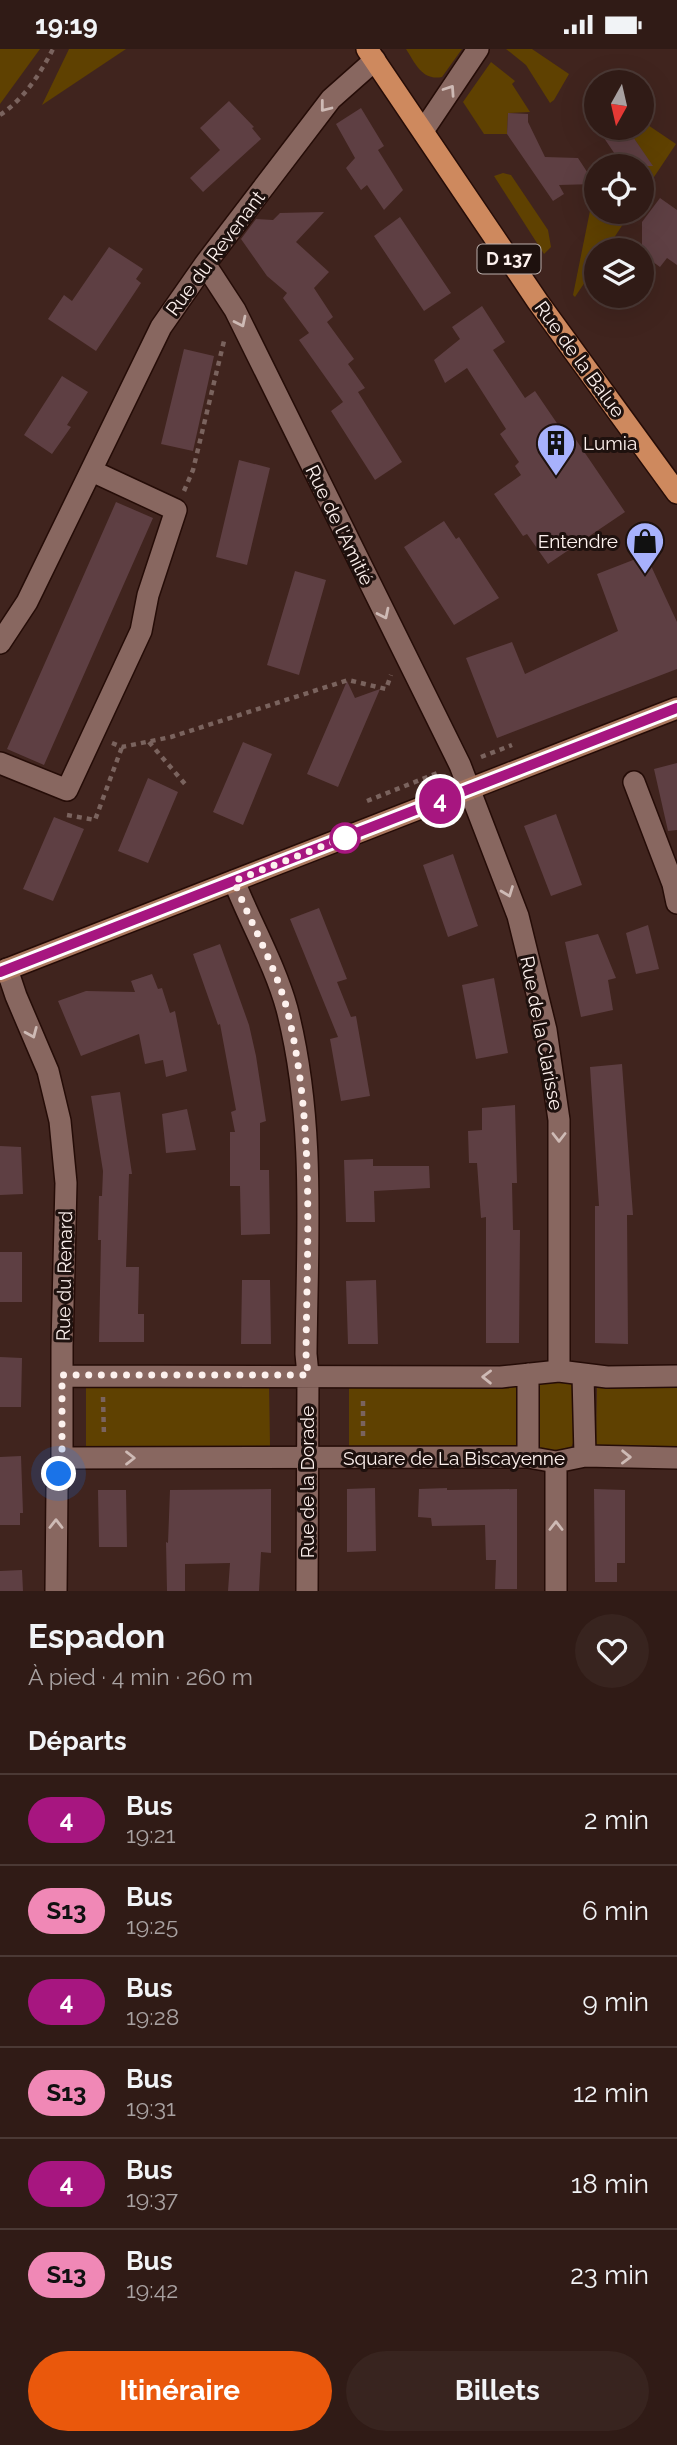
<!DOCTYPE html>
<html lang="fr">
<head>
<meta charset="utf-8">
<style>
	:root { --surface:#301b16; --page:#38241f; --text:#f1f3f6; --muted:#a8a1a1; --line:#4b3935; --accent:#ea580c }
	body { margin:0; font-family:Raleway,sans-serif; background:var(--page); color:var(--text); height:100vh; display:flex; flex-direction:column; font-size:26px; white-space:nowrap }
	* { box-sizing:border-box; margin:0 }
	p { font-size:23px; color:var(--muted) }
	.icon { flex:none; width:38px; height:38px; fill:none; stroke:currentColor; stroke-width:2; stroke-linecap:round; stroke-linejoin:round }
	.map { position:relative; height:1542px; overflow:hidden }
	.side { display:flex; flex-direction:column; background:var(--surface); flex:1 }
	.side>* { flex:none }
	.badge { padding:0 14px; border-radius:23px; font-size:24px; line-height:46px }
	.needle { width:46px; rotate:188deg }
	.buttons { position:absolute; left:584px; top:21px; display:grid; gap:14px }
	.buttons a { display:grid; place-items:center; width:70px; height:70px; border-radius:50%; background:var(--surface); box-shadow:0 7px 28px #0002,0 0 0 2px var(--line); font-size:35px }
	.you { position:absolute; width:35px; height:35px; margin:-18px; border:5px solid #fff; border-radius:50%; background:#1a73e8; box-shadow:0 0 0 10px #1a73e833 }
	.map>.badge { position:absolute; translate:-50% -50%; box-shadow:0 0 0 4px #fff }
	h2 { padding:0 28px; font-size:26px; line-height:63px }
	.round { display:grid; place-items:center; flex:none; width:74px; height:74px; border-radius:37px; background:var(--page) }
	.headline { display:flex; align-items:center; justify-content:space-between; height:119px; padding:0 28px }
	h1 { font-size:33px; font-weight:700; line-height:52px }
	.cta { display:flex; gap:14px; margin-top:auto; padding:14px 28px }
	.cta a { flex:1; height:80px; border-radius:42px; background:var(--accent); color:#fff; font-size:28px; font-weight:700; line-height:80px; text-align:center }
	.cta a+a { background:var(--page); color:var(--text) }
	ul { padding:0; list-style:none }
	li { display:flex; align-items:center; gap:21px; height:91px; padding:0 28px; border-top:2px solid var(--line) }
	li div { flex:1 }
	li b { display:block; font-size:26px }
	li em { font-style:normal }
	li .badge { min-width:77px; font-weight:700; text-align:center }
	.status { display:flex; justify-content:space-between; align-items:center; height:49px; padding:0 35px; background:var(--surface); direction:ltr }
	.status svg { height:19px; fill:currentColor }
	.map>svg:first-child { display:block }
</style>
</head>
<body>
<div class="status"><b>19:19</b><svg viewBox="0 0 49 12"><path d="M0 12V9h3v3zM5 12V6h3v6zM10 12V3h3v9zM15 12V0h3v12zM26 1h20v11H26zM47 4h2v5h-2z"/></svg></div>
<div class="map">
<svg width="677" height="1542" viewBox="0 0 677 1542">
	<rect width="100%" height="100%" fill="#40241e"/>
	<!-- green -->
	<path fill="#5f4101" d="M0 0H40L0 55Z
		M69 0H126L42 56Z
		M406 0H462L442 28C422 32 415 14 406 0Z
		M506 0H532L569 25 554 51 550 54 526 16Z
		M491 13 515 32 512 35 530 63 508 64 507 85H484L463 53Z
		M642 72 676 95 642 146V121L651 115 627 79H642Z
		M503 124 511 126 548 181 551 198 544 205 494 127Z
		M597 140V163H631L606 201H597V215L575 248 573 246 594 142Z
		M546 1330 574 1334 577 1383 570 1402 562 1404 539 1401 538 1335Z
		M269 1333 270 1397 86 1398V1334Z
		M349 1333 518 1335V1402L349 1400Z
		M597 1337H677V1398H596Z"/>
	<!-- building -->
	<path fill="#5e3f43" d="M229 52 254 78 252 79 261 90 203 143 190 129 220 101 200 79Z
		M361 59 384 97 378 101 403 141 384 161 367 136 361 141 346 119 355 109 336 75Z
		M508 64 528 65V73L545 108 578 109 595 135 559 136 564 145 553 152 507 85Z
		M619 79H627L653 117H623L604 89Z
		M660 149 677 161V216L667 209 660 218 642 205V173Z
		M324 163 296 193 329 223 314 239 333 268 327 273 354 310 348 315 365 339 358 343 402 413 375 431 331 362 343 353 299 291 309 284 283 249 287 244 267 227 241 190 256 170 273 171 280 164Z
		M400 168 451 244 424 262 374 187Z
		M109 198 143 220 136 230 141 234 96 302 48 270 64 246 72 252Z
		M482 257 505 293 493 301 525 349 535 342 565 386 570 382 625 463 548 515 527 485 523 487 494 445 521 426 515 417 519 413 500 385 506 380 467 319 445 334 434 311 460 290 452 278Z
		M184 300 214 307 193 402 161 395Z
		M62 327 88 343 67 376 71 378 52 405 24 386Z
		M239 411 270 419 247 516 216 508Z
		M116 453 153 469 44 716 7 700Z
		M444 472 456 490 459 488 499 549 454 576 404 498Z
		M646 506 677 573V620L497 689 466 609 512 593 525 625 618 582 597 525Z
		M295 522 326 531 299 626 267 616Z
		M347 632 355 649 380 640 338 738 307 725Z
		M243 693 272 705 243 776 213 763Z
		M677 714V781L668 782 654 720Z
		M148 729 178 743 148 814 118 802Z
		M556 765 582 836 551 847 524 777Z
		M54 768 84 780 53 852 23 840Z
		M453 805 478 877 448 888 423 816Z
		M319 859 347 930 337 933 351 968 356 967 370 1047 341 1052 330 990 338 988 290 870Z
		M648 876 659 920 636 925 626 884Z
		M598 885 616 929 608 931 613 961 581 968 565 893Z
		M220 895 249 976 256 1007 266 1072 260 1074V1121H269L270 1185 241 1186 240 1137H230V1083H235L231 1063 236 1061 220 975 218 976 193 905Z
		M152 925 158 940 162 939 170 964 175 962 187 1022 166 1028 163 1011 145 1015 139 985 81 1007 58 952 86 942 135 943 131 932Z
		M494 929 508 1004 476 1010 462 936Z
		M622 1015 633 1166H627L628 1295 595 1294V1157H599L590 1018Z
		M120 1043 132 1125H129L126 1218H139L138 1265H144V1293H99L101 1191H98L99 1147H102L103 1122 91 1047Z
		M515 1056 517 1134H512L513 1181H520L519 1294H486V1168L481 1169 477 1114H469L468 1082 482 1081V1059Z
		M187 1060 196 1101 166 1104 162 1065Z
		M0 1097 21 1098 23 1145 0 1146Z
		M373 1110V1117H429L430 1139 374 1142 375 1173H346L344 1111Z
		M0 1203H22V1253H0Z
		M242 1231H270L271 1295H241Z
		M376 1231 378 1295H348L346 1232Z
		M0 1308 22 1309 21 1358H0Z
		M21 1407 23 1464H20V1476H0V1408Z
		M375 1439 376 1502 347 1503V1440Z
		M447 1439V1441L517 1440V1540H495L496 1511H486L485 1476 432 1477 431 1469 418 1468 419 1440Z
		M271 1440V1504L261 1503 259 1542H228L230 1514 185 1515V1542H167L166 1493 168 1494 170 1441Z
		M594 1440 625 1441V1514H617V1533H595Z
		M98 1441H126L127 1498H99Z
		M22 1521 23 1542H0V1522Z"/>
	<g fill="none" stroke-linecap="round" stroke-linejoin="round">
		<!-- street casing -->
		<g stroke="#250c07" stroke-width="24">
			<path id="street" d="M423 82 478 0
				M205 215 235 261 460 716 518 867 546 981 559 1071V1322
				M0 594 27 553 161 278 205 215 331 50 375 11
				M0 714 67 741 141 582 148 546 176 461 92 422
				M634 733 673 835 677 854
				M234 832C251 875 275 916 287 960 316 1073 307 1191 306 1305L308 1326 307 1542
				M7 920 16 947 48 1022 60 1072 66 1134 62 1297V1409L57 1440 56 1542
				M528 1325V1408
				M583 1326 585 1407
				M62 1327 501 1328 559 1322 607 1328 677 1327
				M62 1409 528 1408 556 1413 585 1407 677 1409
				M556 1542V1413"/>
		</g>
		<!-- secondary casing -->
		<g stroke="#250c07" stroke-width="24">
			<path id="secondary" d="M0 923 677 659"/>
		</g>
		<!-- primary casing -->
		<g stroke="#250c07" stroke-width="24">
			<path id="primary" d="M367 0 538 253 677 444"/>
		</g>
		<!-- path -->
		<path stroke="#7a635e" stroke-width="4.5" stroke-dasharray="5 5" stroke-linecap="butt" d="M0 66C24 50 40 25 53 0
			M184 442 193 421 224 292
			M149 693 185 735
			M112 694 122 698 171 688 348 631 386 640 391 626
			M481 708 512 696
			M367 752 440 723
			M67 766 95 771 122 698
			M103 1348 104 1388
			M363 1387V1350"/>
		<!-- street -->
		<use href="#street" stroke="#886760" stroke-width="21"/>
		<!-- secondary -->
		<use href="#secondary" stroke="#ab785f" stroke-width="21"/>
		<!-- primary -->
		<use href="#primary" stroke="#ce895e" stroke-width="21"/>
	</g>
	<!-- one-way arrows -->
	<defs><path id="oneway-chevron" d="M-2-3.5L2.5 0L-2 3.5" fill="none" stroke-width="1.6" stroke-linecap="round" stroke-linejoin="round" transform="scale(1.75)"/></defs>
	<g stroke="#cebab5">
		<use href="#oneway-chevron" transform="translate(450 41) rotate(-56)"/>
		<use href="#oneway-chevron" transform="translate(325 58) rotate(128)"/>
		<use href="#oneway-chevron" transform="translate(241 273) rotate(64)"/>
		<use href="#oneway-chevron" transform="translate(384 565) rotate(64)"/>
		<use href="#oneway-chevron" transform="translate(508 843) rotate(69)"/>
		<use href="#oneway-chevron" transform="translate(32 984) rotate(67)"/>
		<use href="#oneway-chevron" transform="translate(559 1088) rotate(90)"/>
		<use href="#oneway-chevron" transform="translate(487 1328) rotate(-179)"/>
		<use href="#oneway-chevron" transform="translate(626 1408) rotate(1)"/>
		<use href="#oneway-chevron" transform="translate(130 1409)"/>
		<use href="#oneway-chevron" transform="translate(56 1475) rotate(-90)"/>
		<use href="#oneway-chevron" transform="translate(556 1477) rotate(-90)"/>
	</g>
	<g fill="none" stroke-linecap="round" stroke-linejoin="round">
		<!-- line casing -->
		<g stroke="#fff" stroke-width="16">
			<path id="line" d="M0 923 677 659"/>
		</g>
		<!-- line -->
		<use href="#line" stroke="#a71680" stroke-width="10"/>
		<!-- walk -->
		<path stroke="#fdf1ee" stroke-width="7" stroke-dasharray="0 12.6" d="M59 1425 62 1409V1326H308L306 1305C307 1190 315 1073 287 960 275 916 251 875 234 832L351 786 345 789"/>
	</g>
	<!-- icons -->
	<defs>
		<g id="building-pin" transform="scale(2.0125)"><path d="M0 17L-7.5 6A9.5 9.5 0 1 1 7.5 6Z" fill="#a7b1fc" stroke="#1e110e"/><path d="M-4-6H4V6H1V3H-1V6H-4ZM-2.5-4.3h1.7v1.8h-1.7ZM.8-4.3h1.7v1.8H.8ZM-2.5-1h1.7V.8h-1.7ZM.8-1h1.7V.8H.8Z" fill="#111"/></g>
		<g id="shop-pin" transform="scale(2.0125)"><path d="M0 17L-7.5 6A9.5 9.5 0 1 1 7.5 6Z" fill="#a7b1fc" stroke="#1e110e"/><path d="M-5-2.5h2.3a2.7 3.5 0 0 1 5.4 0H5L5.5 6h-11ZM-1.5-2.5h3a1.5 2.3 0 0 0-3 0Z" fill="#111"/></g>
	</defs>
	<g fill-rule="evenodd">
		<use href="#building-pin" x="556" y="394"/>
		<use href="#shop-pin" x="645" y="492"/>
	</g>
	<!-- markers -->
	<circle fill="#fff" stroke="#a71680" stroke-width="3.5" cx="345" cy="789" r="14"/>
	<g text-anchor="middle" stroke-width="6" stroke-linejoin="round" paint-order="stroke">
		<!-- shield labels -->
		<rect fill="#1e110e" stroke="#baaeab" stroke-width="2" x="477.5" y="195.5" width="63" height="29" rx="5"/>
		<g font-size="18" font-weight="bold" fill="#fdf1ee">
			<text x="509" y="216">D 137</text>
		</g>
		<!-- street labels -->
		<g font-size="19" fill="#fdf1ee" stroke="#1e110e">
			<text transform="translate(215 204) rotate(-53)" y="7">Rue du Revenant</text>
			<text transform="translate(580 310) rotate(54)" y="7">Rue de la Balue</text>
			<text transform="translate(340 476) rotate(64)" y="7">Rue de l'Amitié</text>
			<text transform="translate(542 984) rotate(79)" y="7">Rue de la Clarisse</text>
			<text transform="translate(64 1227) rotate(-89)" y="7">Rue du Renard</text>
			<text x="454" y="1416">Square de La Biscayenne</text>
			<text transform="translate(307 1433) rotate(-90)" y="7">Rue de la Dorade</text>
		</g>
		<!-- poi labels -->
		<g font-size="19" fill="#fdf1ee" stroke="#1e110e" text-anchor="start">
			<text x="583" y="401">Lumia</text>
			<text x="618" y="499" text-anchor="end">Entendre</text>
		</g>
	</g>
</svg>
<div class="buttons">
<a><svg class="needle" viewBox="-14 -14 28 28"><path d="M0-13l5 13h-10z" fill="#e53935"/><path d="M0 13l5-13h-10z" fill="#a8a1a1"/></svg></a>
<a><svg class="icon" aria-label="locate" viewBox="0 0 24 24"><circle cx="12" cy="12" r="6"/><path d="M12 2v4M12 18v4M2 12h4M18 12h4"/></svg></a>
<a><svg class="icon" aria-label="layers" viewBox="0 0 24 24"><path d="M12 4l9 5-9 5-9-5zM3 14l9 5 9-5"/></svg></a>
</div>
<div class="you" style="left:59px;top:1425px"></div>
<b class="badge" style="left:440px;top:752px;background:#a71680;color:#fff">4</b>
</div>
<section class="side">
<div class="headline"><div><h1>Espadon</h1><p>À pied · 4 min · 260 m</p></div><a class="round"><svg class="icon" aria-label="heart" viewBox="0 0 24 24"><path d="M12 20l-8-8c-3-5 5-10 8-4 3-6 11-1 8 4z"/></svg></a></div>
<h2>Départs</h2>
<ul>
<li><span class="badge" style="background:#a71680;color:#fff">4</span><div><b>Bus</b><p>19:21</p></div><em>2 min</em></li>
<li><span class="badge" style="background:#f088b6;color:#111">S13</span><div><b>Bus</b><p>19:25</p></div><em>6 min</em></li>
<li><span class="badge" style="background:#a71680;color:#fff">4</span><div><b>Bus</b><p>19:28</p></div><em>9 min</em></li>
<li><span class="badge" style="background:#f088b6;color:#111">S13</span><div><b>Bus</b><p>19:31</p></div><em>12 min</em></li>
<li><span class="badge" style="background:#a71680;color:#fff">4</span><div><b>Bus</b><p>19:37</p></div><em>18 min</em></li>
<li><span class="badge" style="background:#f088b6;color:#111">S13</span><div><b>Bus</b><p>19:42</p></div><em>23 min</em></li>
</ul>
<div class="cta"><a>Itinéraire</a><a>Billets</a></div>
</section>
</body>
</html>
